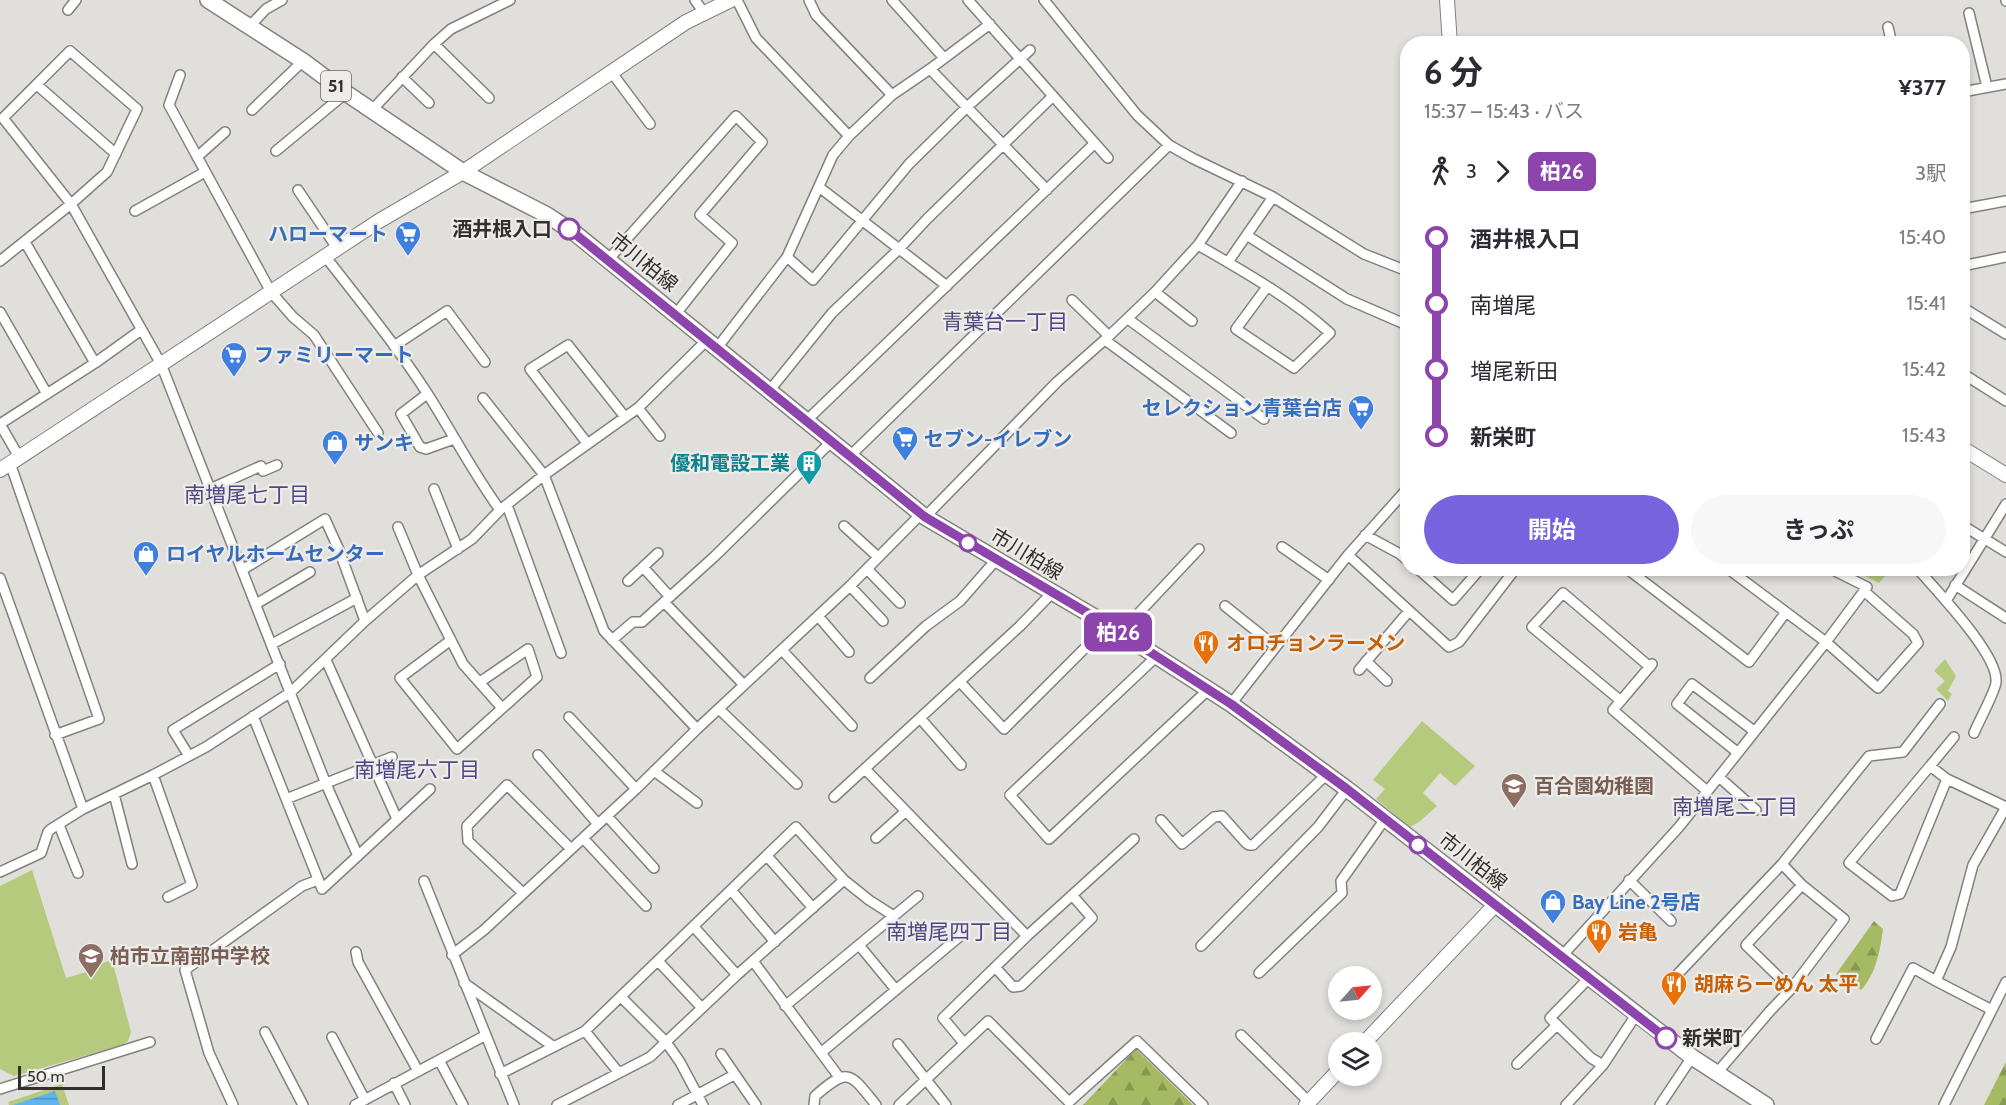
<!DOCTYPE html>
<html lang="ja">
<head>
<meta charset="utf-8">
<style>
	:root { --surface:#fff; --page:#f7f7f7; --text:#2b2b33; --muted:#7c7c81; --accent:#7863de }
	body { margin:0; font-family:Cabin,"Noto Sans JP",sans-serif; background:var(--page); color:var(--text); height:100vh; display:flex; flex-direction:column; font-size:22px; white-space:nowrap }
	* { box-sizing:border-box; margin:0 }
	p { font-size:20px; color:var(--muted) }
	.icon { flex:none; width:33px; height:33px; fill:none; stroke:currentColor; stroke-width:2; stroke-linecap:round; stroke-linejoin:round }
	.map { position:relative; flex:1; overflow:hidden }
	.details { position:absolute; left:1400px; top:36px; width:570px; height:540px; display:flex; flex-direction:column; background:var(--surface); border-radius:24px; box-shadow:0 3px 9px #0003 }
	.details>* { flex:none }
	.badge { padding:0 12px; border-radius:9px; font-size:21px; line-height:39px }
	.needle { width:39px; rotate:63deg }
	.buttons { position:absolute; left:1328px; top:966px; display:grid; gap:12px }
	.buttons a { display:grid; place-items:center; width:54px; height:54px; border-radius:50%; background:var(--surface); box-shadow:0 3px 9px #0003; font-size:30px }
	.scale { position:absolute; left:18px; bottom:15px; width:87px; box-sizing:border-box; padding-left:6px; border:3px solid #31302f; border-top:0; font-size:16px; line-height:21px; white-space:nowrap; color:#31302f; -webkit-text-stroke:4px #eeece8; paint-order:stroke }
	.map>.badge { position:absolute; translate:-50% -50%; box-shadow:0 0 0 3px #fff }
	.legs { display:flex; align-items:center; gap:9px; height:66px; padding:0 24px; font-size:20px }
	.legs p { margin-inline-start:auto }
	.overview { display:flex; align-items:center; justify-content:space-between; height:102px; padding:0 24px }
	h1 { font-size:33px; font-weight:700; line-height:45px }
	.button { display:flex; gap:12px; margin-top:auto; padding:12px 24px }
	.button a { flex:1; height:69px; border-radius:36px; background:var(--accent); color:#fff; font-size:24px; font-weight:700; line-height:69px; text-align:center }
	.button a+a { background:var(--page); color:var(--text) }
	ul { padding:0 24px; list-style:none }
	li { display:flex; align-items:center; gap:21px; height:66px; font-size:22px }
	li i { display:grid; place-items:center; width:9px; height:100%; margin:0 8px; background:currentColor }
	li i::after { content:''; width:15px; height:15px; margin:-8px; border:4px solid; border-radius:50%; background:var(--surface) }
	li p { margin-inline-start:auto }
	li:first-child i { background:linear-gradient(#0000 50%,currentColor 0) }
	li:last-child i { background:linear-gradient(currentColor 50%,#0000 0) }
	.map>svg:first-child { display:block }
</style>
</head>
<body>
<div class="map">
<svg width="2006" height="1105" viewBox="0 0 2006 1105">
	<defs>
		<pattern id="forest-firs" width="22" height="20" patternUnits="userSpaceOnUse" patternTransform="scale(1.5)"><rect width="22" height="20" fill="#a5ba62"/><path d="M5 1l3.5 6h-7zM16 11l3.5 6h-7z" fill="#879851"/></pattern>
		<pattern id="water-rules" width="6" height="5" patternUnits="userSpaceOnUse" patternTransform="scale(1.5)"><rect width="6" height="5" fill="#5fb5ed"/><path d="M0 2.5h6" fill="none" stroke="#4f94c0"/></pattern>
	</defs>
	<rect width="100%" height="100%" fill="#e1dfdb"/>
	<!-- green -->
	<path fill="#b6ca7d" d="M1851 569H1891L1879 583Z
		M1945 659 1956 676 1948 691 1952 694 1948 701 1936 689 1945 681 1934 671Z
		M1422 721 1475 766 1455 786 1440 773 1423 793 1437 806 1419 822 1410 827 1376 799 1385 789 1373 780Z
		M32 870 66 978 97 969 96 965 112 960 131 1032 128 1041 122 1045 14 1076 0 1069V886Z
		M62 1084 69 1105H9L8 1102Z"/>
	<!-- forest -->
	<path fill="url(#forest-firs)" d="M1874 921 1883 929C1880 951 1876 974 1861 990L1836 974Z
		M1136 1049 1193 1105H1083Z
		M2006 1062V1105H1984Z"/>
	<!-- water -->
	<path fill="url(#water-rules)" d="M55 1091 60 1105H13Z"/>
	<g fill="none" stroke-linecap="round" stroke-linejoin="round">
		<!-- street casing -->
		<g stroke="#83817d" stroke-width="12">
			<path id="street" d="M695 0 704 13
				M737 0 756 38 849 136
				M809 0 816 15 892 95
				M892 0 944 58
				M968 0 1108 158
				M1044 0 1137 115 1169 145 1192 158 1273 197 1364 254 1407 271
				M2006 0V1
				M68 10 76 0
				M1969 13 1987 87
				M250 26 266 9 282 0
				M1888 27 1892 44
				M434 44 489 98
				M930 69 1047 190
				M612 73 650 124
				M180 75 169 105 271 292 293 317 314 335 378 433
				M402 77 429 103
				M37 85 116 154
				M1962 92 2006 84
				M252 110 303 61
				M371 111 434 44 451 29 510 0
				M276 151 346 93
				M197 157 225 132
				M819 187 947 286
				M298 190 337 248
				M1962 209 2006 201
				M135 211 205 172
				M1248 236 1347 299 1407 325
				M25 242 95 363
				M1198 245C1243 271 1291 298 1330 333L1294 368 1236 329 1267 287
				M325 256C360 301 396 345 427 393 452 432 473 473 500 510
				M787 257 813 280 909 164 967 107 1030 50
				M608 260 736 116 762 142 700 215 732 243 675 315
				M0 261 71 204 107 172 137 109 70 51 3 118 71 204 161 364 326 784 358 856
				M1228 262 1273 197
				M1962 266 2006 257
				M1155 292 1192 321
				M1072 300 1109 336
				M1962 307 2006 334
				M0 312 47 394
				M1128 319 1264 419
				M1105 340 1231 433
				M394 346 447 311 485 362
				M717 348 787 257 833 155 849 136 892 95 930 69 990 24
				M1962 373 2006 401
				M770 390 832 313 899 249 927 219 1053 96
				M427 394 401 414 420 447 426 449 454 439
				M483 398 544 475 604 631 697 729
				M638 408 660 436
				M806 421 1095 143
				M0 424 95 363 141 330
				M0 424 19 457
				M587 443 530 369 568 345 625 417
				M850 456 1169 145
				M10 463 99 719 55 735
				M210 489 261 466 263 471 277 465
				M434 489 458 549
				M507 505 561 653
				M925 517 1057 382 1109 336 1155 292 1198 245 1242 181
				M1962 525 2006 552
				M844 526 878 557
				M398 527 418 575 463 664 502 708
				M1365 535 1400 554 1407 560
				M1282 547 1329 580
				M1348 555 1449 647 1459 642 1516 568
				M643 567 670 597
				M1417 568 1453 600 1481 568
				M1626 568 1749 662 1786 612
				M1727 568 1826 642 1878 688 1918 643 1913 634 1864 591
				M1917 568C1935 589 1999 655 1996 682 1996 690 1978 723 1974 733
				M867 569 900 603
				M242 570 325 519 339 550 365 621
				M0 578 83 809
				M628 581 658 553
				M1955 585 2006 618
				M850 586 883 621
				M1946 601 2006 504
				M664 602 744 685
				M256 604 310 572
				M1225 606 1275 646
				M818 616 849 652
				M1120 633 1199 549
				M451 640 400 678 457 749 537 677 528 649 480 682
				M612 640 633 622H642L715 556 832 441
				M272 644 357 598
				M782 650 852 726
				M1157 656 1010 795 1049 839 1209 689
				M326 660 397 819
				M1366 661 1387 681
				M1652 664 1613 710 1707 791
				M1359 670 1409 611
				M870 678 926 626 960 601 996 560
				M960 682 1004 729 1108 625
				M1621 701 1532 627 1563 593 1650 667
				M1231 704 1348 555 1407 489
				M719 709 797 784
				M253 716 322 889 430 789
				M569 717 636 789
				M920 718 961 765
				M1737 752 1677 704 1692 684 1754 731
				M538 755 598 824
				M189 756 173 730 280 664
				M1930 766 1954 737
				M865 769 1027 936
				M654 771 697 803
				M153 775 192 885 168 897
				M1719 777 1756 810
				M1947 779 1900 894 1892 896 1849 863 1930 766 1947 779 2006 807
				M114 794 132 864
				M834 797 1020 626 1052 593
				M286 799 392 757
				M607 816 654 868
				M1161 820 1182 844 1214 817 1222 816 1246 843 1249 845H1253L1326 775
				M59 825 78 873
				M583 838 646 906
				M876 838 906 811
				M767 856 813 908
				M1782 864 1869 756 1903 752 1940 704
				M0 872 41 853 48 832 51 829 83 809 153 775 206 747 291 692 365 621 418 575 472 539 500 510 544 475 638 408 706 341
				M1629 880 1671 921
				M424 881 514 1105
				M731 890 775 942
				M523 893 468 841 467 826 507 785 571 849
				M694 927 737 975
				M859 945 896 990
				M1201 946 1318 827 1347 789
				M356 952 358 962 418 1071
				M452 955 484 930 636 789 697 729 850 586 921 514
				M1562 956 1679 827 1826 642 1867 587 1829 568
				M658 961 702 1008
				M753 961 839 1077
				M995 967 1013 987 1021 986 1092 918 1072 895
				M1259 973 1342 893 1341 881 1385 819
				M1590 977 1550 1018 1591 1058 1603 1065
				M1674 978 1782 864 1802 885
				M464 983 554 1047
				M621 997 666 1042 680 1062 703 1105
				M785 1006 918 896
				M1992 1010 1936 981 1951 947 1973 865 2006 807
				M585 1031 619 1073
				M265 1032 303 1105
				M1241 1035 1309 1102
				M332 1037 365 1100
				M1876 1039 1913 968 1936 981
				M963 1042 943 1018 1027 936 1134 839
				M898 1044 946 1105
				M822 1052 959 937
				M721 1054 756 1105
				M439 1060 463 1105
				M1517 1064 1557 1025
				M500 1074 585 1031 796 827 844 880 869 900 894 916
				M1716 1074 1770 1011 1791 989 1844 919 1802 885 1746 945 1791 989
				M394 1083 405 1105
				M0 1089 150 1042
				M233 1105 209 1053 185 970 302 886 318 880
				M355 1105 486 1035
				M557 1105 650 1057 737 975 844 880
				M678 1105 734 1075
				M814 1105 815 1096C849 1066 850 1073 876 1105
				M899 1105 988 1021 1069 1102 1137 1041 1203 1105
				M1566 1105 1603 1065 1636 1015
				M1660 1105 1692 1057
				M1944 1105 2006 982"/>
		</g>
		<!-- secondary casing -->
		<g stroke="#83817d" stroke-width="16">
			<path id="secondary" d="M1447 0 1450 44
				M1962 448 2006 475
				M0 470 379 221 463 172 686 22 731 0
				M1365 1042 1495 905
				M1306 1105 1338 1071"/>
		</g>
		<!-- primary casing -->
		<g stroke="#83817d" stroke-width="18">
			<path id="primary" d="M208 0 303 61 346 93 463 172 547 215 576 234 925 517 1108 625 1231 704 1347 789 1692 1057 1766 1105"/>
		</g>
		<!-- street -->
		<use href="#street" stroke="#fff" stroke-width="9"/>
		<!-- secondary -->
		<use href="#secondary" stroke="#fff" stroke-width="14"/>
		<!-- primary -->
		<use href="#primary" stroke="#fff" stroke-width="15"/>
	</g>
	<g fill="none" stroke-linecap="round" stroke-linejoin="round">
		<!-- line-1 casing -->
		<g stroke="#fff" stroke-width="14">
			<path id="line-1" d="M569 229 925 517 1108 625 1231 704 1347 789 1666 1038"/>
		</g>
		<!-- line-1 -->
		<use href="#line-1" stroke="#8e44ad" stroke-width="9"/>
	</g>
	<!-- icons -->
	<defs>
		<g id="supermarket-pin" transform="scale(1.35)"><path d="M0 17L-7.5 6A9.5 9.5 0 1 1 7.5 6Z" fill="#3f7fe0" stroke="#eeece8"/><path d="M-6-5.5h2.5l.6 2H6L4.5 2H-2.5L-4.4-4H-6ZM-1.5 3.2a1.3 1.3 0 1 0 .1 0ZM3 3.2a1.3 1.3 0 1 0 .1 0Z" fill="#fff"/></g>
		<g id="shop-pin" transform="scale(1.35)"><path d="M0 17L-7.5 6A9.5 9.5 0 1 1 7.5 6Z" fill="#3f7fe0" stroke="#eeece8"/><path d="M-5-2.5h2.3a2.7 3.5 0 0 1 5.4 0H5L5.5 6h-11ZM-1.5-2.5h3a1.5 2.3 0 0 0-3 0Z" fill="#fff"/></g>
		<g id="building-pin" transform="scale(1.35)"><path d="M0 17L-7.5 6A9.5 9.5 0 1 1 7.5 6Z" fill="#0f9aa8" stroke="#eeece8"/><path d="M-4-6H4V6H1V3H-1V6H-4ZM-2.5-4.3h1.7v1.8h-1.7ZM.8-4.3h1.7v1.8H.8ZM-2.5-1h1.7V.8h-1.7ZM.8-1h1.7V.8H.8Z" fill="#fff"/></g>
		<g id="restaurant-pin" transform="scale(1.35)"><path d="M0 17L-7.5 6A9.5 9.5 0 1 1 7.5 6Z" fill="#e8710a" stroke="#eeece8"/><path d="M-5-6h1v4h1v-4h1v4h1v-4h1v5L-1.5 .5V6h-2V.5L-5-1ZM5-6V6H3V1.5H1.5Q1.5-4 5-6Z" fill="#fff"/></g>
		<g id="school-pin" transform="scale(1.35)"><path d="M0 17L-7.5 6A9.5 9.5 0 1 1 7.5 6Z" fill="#8d6e63" stroke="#eeece8"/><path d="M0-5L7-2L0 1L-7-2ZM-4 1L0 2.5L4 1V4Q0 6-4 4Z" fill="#fff"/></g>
	</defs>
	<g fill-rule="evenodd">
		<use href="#supermarket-pin" x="408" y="234"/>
		<use href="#supermarket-pin" x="234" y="355"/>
		<use href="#supermarket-pin" x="1361" y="408"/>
		<use href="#supermarket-pin" x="905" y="439"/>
		<use href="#shop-pin" x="335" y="443"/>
		<use href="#building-pin" x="809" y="463"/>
		<use href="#shop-pin" x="146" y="554"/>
		<use href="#restaurant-pin" x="1206" y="643"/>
		<use href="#school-pin" x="1514" y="786"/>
		<use href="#shop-pin" x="1553" y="902"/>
		<use href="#restaurant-pin" x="1599" y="932"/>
		<use href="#school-pin" x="91" y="956"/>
		<use href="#restaurant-pin" x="1674" y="984"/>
	</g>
	<!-- markers -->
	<g fill="#fff" stroke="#8e44ad" stroke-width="3">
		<circle cx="569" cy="229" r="10"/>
		<circle cx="968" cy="543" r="8"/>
		<circle cx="1418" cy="845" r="8"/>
		<circle cx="1666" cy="1038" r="10"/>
	</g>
	<g text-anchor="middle" stroke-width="4.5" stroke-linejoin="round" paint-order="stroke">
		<!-- shield labels -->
		<rect fill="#eeece8" stroke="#6a6866" stroke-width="1.5" x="321" y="71" width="30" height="30" rx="4.5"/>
		<g font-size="18" font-weight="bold" fill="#31302f">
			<text x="336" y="92">51</text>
		</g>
		<!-- stop labels -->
		<g font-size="20" font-weight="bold" fill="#31302f" stroke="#eeece8" text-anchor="end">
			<text x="552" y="236">酒井根入口</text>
			<text x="1682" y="1045" text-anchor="start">新栄町</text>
		</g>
		<!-- shop labels -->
		<g font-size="20" font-weight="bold" fill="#366cbe" stroke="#eeece8" text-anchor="start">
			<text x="388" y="241" text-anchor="end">ハローマート</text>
			<text x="254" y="362">ファミリーマート</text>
			<text x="1342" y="415" text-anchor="end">セレクション青葉台店</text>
			<text x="924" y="446">セブン-イレブン</text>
			<text x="354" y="450">サンキ</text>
			<text x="166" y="561">ロイヤルホームセンター</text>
			<text x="1572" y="909">Bay Line 2号店</text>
		</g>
		<!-- street labels -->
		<g font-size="20" fill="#31302f" stroke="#eeece8">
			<text transform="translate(644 262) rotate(39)" y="7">市川柏線</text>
			<text transform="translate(1027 554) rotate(31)" y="7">市川柏線</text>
			<text transform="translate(1473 861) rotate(38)" y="7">市川柏線</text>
		</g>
		<!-- culture labels -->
		<g font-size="20" font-weight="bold" fill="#0d838f" stroke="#eeece8" text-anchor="end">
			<text x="790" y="470">優和電設工業</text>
		</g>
		<!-- food labels -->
		<g font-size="20" font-weight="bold" fill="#c56008" stroke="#eeece8" text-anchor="start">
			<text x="1226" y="650">オロチョンラーメン</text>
			<text x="1618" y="939">岩亀</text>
			<text x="1694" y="991">胡麻らーめん 太平</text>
		</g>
		<!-- education labels -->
		<g font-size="20" font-weight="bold" fill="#785e54" stroke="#eeece8" text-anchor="start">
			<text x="1534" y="793">百合園幼稚園</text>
			<text x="110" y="963">柏市立南部中学校</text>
		</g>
		<!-- neighbourhood labels -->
		<g font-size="21" fill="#4f4785" stroke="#eeece8">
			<text x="1005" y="329">青葉台一丁目</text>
			<text x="247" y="502">南増尾七丁目</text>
			<text x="417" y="777">南増尾六丁目</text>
			<text x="1735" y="814">南増尾二丁目</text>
			<text x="949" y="939">南増尾四丁目</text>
		</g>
	</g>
</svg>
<div class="buttons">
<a><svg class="needle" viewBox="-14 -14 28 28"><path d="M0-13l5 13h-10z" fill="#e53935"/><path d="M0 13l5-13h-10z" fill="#7c7c81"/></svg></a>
<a><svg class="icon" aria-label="layers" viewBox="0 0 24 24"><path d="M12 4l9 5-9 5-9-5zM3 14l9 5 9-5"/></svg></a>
</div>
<div class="scale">50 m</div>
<b class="badge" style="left:1118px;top:632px;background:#8e44ad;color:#fff">柏26</b>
<section class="details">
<div class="overview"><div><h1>6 分</h1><p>15:37 – 15:43 · バス</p></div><b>¥377</b></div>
<div class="legs"><svg class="icon" aria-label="walk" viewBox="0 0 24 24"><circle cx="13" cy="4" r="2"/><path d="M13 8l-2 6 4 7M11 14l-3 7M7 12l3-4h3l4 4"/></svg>3<svg class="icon" aria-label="forward" viewBox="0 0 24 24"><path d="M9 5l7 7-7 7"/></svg><b class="badge" style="background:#8e44ad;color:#fff">柏26</b><p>3駅</p></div>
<ul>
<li><i style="color:#8e44ad"></i><b>酒井根入口</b><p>15:40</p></li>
<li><i style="color:#8e44ad"></i><span>南増尾</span><p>15:41</p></li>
<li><i style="color:#8e44ad"></i><span>増尾新田</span><p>15:42</p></li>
<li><i style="color:#8e44ad"></i><b>新栄町</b><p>15:43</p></li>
</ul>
<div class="button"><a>開始</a><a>きっぷ</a></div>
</section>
</div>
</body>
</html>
